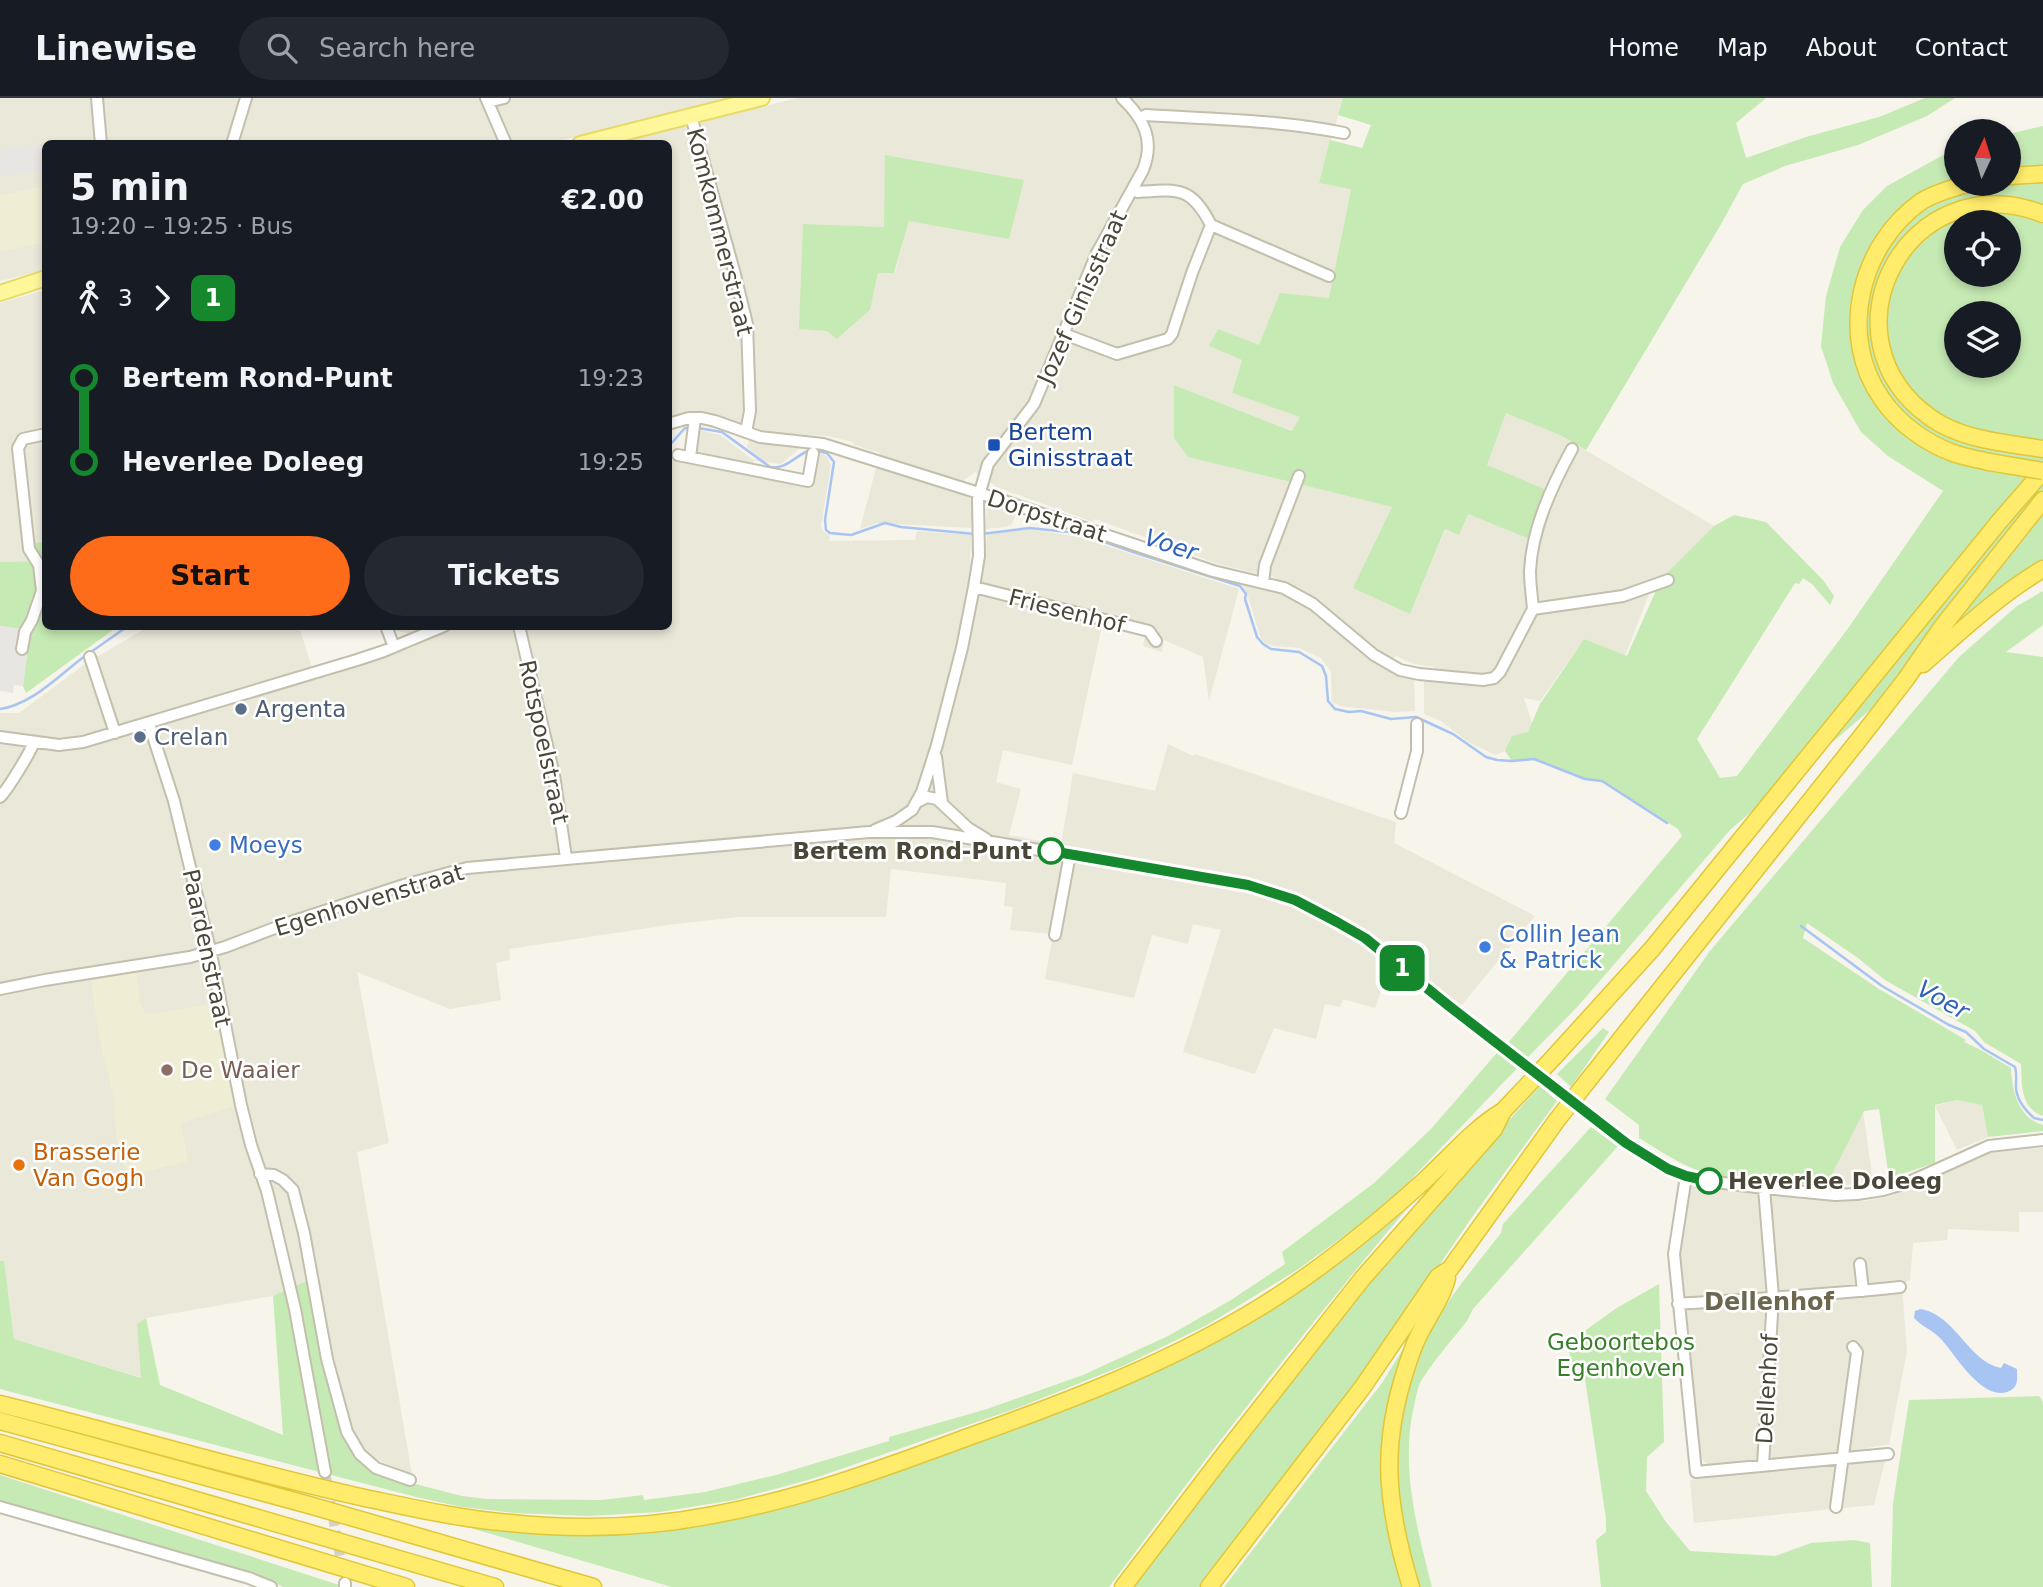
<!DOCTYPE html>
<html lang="en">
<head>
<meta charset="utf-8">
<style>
	:root { --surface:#171b24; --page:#242831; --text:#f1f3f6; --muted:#9ea1a6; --line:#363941; --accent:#fe6b19 }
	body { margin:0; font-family:"DejaVu Sans",sans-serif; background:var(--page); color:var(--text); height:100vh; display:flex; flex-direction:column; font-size:26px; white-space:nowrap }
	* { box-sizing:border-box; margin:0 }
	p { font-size:23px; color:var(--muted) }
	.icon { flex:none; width:38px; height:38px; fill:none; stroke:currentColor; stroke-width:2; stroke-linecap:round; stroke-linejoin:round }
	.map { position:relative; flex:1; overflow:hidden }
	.panel { position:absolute; left:42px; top:42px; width:630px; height:490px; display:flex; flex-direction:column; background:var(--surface); border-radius:10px; box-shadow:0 4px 10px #0003 }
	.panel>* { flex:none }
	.badge { padding:0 14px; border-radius:10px; font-size:24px; line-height:46px }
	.needle { width:46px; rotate:4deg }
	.tools { position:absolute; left:1944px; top:21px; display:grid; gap:14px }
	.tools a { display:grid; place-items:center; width:77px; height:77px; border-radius:50%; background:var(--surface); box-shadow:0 4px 10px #0003; font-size:35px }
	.map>.badge { position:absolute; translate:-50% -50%; box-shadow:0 0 0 4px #fff }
	.legs { display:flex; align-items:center; gap:10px; height:77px; padding:0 28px; font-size:23px }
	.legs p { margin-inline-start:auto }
	.headline { display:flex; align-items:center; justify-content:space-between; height:119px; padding:0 28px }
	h1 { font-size:38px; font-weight:800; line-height:52px }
	.primary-button { display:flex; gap:14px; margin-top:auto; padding:14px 28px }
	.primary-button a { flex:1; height:80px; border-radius:42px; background:var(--accent); color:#111; font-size:28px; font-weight:800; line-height:80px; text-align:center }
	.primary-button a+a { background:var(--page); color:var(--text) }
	ul { padding:0 28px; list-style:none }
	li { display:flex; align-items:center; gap:24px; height:84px; font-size:26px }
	li i { display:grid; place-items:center; width:10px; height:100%; margin:0 9px; background:currentColor }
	li i::after { content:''; width:18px; height:18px; margin:-9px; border:5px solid; border-radius:50%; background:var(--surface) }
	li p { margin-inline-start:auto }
	li:first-child i { background:linear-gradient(#0000 50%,currentColor 0) }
	li:last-child i { background:linear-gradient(currentColor 50%,#0000 0) }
	header { display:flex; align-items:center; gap:42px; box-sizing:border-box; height:98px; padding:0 35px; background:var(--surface); border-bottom:2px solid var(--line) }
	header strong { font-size:33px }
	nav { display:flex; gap:38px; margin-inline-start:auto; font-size:24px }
	.search { width:490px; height:63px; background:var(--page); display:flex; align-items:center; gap:18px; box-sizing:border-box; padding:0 24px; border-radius:38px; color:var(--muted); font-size:26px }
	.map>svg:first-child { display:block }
</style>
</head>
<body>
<header>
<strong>Linewise</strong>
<div class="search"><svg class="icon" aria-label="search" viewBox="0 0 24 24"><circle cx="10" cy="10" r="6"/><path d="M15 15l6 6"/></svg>Search here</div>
<nav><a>Home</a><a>Map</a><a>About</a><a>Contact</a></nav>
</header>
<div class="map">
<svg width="2043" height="1489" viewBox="0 0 2043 1489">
	<rect width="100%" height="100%" fill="#f6f4eb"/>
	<!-- residential -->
	<path fill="#eae8d9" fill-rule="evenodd" d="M0 0H731L550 45 46 46 45 172 0 183Z
		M798 0H1343L1319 85 1351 90 1329 200 1259 248 1218 231 1210 248 1242 262 1232 295 1300 318 1293 333 1174 287 1188 359 1392 409 1410 516 1446 430 1468 416 1532 441 1487 367 1506 314 1560 337 1714 428 1650 494 1625 558 1584 541 1540 603 1524 600 1533 628 1513 649 1496 657 1468 644 1441 623 1424 616V581L1443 582 1434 569 1414 566 1396 558 1385 567 1414 579 1415 613 1395 614 1340 608 1332 604 1331 574 1321 560 1299 550 1275 548 1264 545 1261 540 1249 502 1242 485 1272 492 1276 480 1271 478 1262 466 1258 476 1215 465 1095 421 1093 424 997 389 975 374 964 382 960 395 971 401 973 408 971 430 877 425 860 431 880 355 854 347 853 344 828 338 771 335 765 346 801 349 781 366 754 362 752 368 699 356 696 351 699 332 720 337 752 361 762 362 747 349 749 342 763 346 769 334 707 314 688 313 669 320 668 46H609ZM1024 82 909 123 895 175H878L870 212 837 241 827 233 803 127 884 129Z
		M45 192V444L29 445 37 463 0 464V205Z
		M818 355 826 357 831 367 821 428 824 434 830 438 829 443 915 442 917 433 971 437 970 466 985 457 987 437 1027 431 1079 439 1239 491 1209 603 1203 559 1164 542 1162 554 1143 548 1145 537 1102 527 1072 667 1003 652 996 684 1021 691 1009 737 1061 747 1073 675 1155 693 1168 646 1193 658 1195 656 1396 724 1394 745 1535 818 1460 909 1396 859 1389 870 1375 910 1343 901 1340 909 1325 906 1316 941 1274 930 1255 976 1183 954 1221 832 1193 826 1188 846 1152 837 1134 900 1045 881 1053 836 1010 832 1013 809 1004 808 1006 785 891 771 886 819H738L675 826 509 851 510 862 496 865 501 902 450 911 357 874 389 1045 357 1054 412 1377 373 1360 362 1350 351 1331 315 1179 273 1198 146 1220 137 1226 142 1280 14 1241 4 1164 0 1163V615H19L85 566 148 529H299L316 582 361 568 413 549 407 535 394 532 393 529 668 528 669 361 811 390Z
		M988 403 1017 412 1012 426 1005 429 985 431Z
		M1957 1002 1982 1007 1988 1039 1957 1052 1935 1008Z
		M1863 1013 1873 1084 1851 1087 1827 1086Z
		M2043 1050V1114H2019V1134L1948 1131 1947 1142 1913 1145 1910 1182 1902 1187 1907 1253 1889 1346 1867 1350 1864 1364 1885 1363 1874 1407 1694 1425 1690 1382 1712 1379 1711 1367 1705 1365 1700 1357 1680 1154 1689 1085 1721 1092 1812 1102 1836 1104 1865 1103 1883 1100 1915 1090 1939 1077 1989 1055Z"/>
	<!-- education -->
	<path fill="#efedd4" d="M41 89 45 114V144L0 154V97Z
		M136 874 140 905 146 916H156L214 905 234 1008 181 1025 188 1063 141 1075 127 1072 119 1056 114 1016 115 1004 99 940 91 883Z"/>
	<!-- green -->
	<path fill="#c6eab3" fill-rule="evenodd" d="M1343 0H1766L1736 25 1746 60 1806 39 1879 19 1925 0H1955L1927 18 1858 47 1785 68 1743 86 1720 128 1586 352 1560 337 1506 315 1487 367 1549 393 1532 442 1468 416 1459 437 1445 431 1410 516 1353 490 1392 409 1188 359 1174 340V287L1292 333 1300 319 1232 295 1242 262 1209 248 1218 231 1259 247 1280 195 1329 200 1351 91 1319 85 1330 42 1362 50 1371 27 1338 17Z
		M2043 28V471L2004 497 1730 732 1579 907 1498 990 1401 1092 1355 1130 1297 1172 1207 1227 1125 1267 1020 1309 815 1380 734 1402 660 1414 588 1418 514 1415 462 1409 420 1400 0 1291V1163H4L14 1241 141 1280 137 1226 146 1220 160 1287 283 1337 273 1198 315 1179 343 1336 363 1366 392 1380 462 1398 487 1401 602 1402 643 1397 644 1402 705 1394 776 1377 889 1343V1339L987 1311 1083 1277 1168 1238 1231 1202 1285 1166 1282 1154 1374 1085 1431 1031 1495 957 1508 945 1682 738 1678 731 1602 683 1585 681 1534 661 1512 663 1505 653 1512 638 1528 634 1540 606 1584 541 1627 558 1661 481 1714 428 1734 417 1766 424 1823 482 1834 498 1830 507 1812 486 1803 480 1799 486 1795 485 1697 641 1720 680 1737 678 1849 529 1943 393 1888 358 1861 334 1833 285 1821 248 1826 198 1840 149 1863 112 1887 88 1956 50V86H2009V36ZM1956 124H2009V177H1956ZM1956 215H2009V268H1956Z
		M885 57 1024 82 1009 141 909 123 894 175H878L870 212 837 241 827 233 799 231 803 126 884 129Z
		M45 444 46 528 117 529 26 595 23 588 30 532 0 528V464L37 463 28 445Z
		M2043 493V527L2006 554 2043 559V1018C2020 1010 2022 986 2021 966L1984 944 1975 933 1885 882 1858 860 1807 825 1803 840 1879 891 1966 942 1964 944 1979 951 2011 970C2012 992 2018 1020 2043 1027V1033L1988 1039 1982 1007 1957 1002 1935 1007V1065L1889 1080 1879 1011 1864 1013 1827 1086C1788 1086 1739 1088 1702 1074 1679 1066 1659 1052 1639 1040V1027L1605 1001 1710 853 1959 559 2017 508Z
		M1603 930 1609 934 1571 989 1557 976Z
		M1540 988 1557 1003 1475 1115 1389 1240 1201 1489H1134C1219 1375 1304 1261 1395 1151 1441 1095 1491 1042 1540 988Z
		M1591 1029 1618 1048 1473 1211 1467 1223C1452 1242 1434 1262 1421 1283 1417 1290 1416 1300 1414 1308 1400 1368 1417 1431 1432 1489H1420C1395 1411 1388 1343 1418 1265 1422 1253 1426 1241 1432 1230 1451 1196 1477 1166 1501 1135L1503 1126Z
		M1416 1100C1309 1226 1208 1357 1109 1489H672L450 1424 572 1436H623L729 1420 1157 1271Z
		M1659 1186 1664 1344 1647 1359 1646 1393 1666 1424 1690 1453 1775 1458 1811 1445 1854 1442 1870 1445 1872 1489H1601L1596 1442 1606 1434V1421L1584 1274 1572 1266 1567 1246 1615 1211Z
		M1409 1241C1391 1290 1377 1341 1383 1394 1386 1423 1398 1460 1405 1489H1224L1382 1285Z
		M2039 1298 2043 1304V1489H1891L1893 1405 1909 1302Z
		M0 1377 339 1487V1489H283L268 1481 71 1425 0 1403Z"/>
	<!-- parking -->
	<path fill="#e7e6e2" d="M45 47V73L0 77V60L3 59 2 51Z
		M0 528 30 532 23 588 14 587 13 595 0 593Z"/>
	<!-- water -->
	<path fill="#a7c4f2" d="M1921 1211C1957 1218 1967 1263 2001 1270L2004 1265 2017 1271C2017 1282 2019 1290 2007 1294 1981 1302 1955 1256 1941 1241 1933 1232 1922 1229 1914 1220L1915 1213Z"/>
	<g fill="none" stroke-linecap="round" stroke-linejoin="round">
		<!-- stream -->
		<path stroke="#a7c4f2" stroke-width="2.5" d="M698 330 722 334 770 369C786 372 796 357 810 352
			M668 349 685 330H691
			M817 353 827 355 834 364 825 422 826 432 830 435 851 437 885 425 901 429 975 436
			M982 436 1029 430 1079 435 1133 454 1240 488 1246 496 1245 501 1257 539 1263 546 1271 551 1299 554 1322 568 1326 578 1328 603 1335 611 1349 614 1361 613 1391 621 1416 619 1453 636 1486 659 1497 662 1512 663 1534 661 1585 681 1602 683 1667 725
			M91 554 128 528
			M0 611C33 606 59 577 85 558
			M1801 828 1882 888 1949 927 1966 934 1984 951 2015 969C2017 976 2016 979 2016 986 2015 1000 2024 1011 2034 1020L2043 1022"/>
		<!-- minor-tunnel -->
		<path stroke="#d4d1c7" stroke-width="10" stroke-dasharray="10 5" stroke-linecap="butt" d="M325 1374 343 1475"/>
		<!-- minor casing -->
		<g stroke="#c2bfad" stroke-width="14">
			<path id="minor" d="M97 0 101 46
				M486 0 506 46
				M488 4 504 0
				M691 18 734 173 747 226 750 313 746 334
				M1140 20 1146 17C1212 21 1279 22 1344 35
				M232 46 246 0
				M1132 92 1138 94C1178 91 1191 88 1211 127L1329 178
				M1064 236 1117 256 1168 241 1172 236 1192 175 1211 127
				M668 326 689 320H702L715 323 760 339 823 346 1001 402 1213 473 1284 490 1313 506 1374 557 1400 572 1419 576 1483 582 1494 580 1500 574 1533 511
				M678 357 808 383 813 355
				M690 359 695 320
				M1263 485 1265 467 1299 378
				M974 489 1149 533 1156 543
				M1533 511C1532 499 1530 486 1530 473 1532 430 1552 388 1572 351
				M1533 511 1623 498 1668 482
				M386 528 394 549
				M519 528 554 677 566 760
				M22 551 25 534 32 522 42 493 39 467 29 451 18 350 23 341 46 336
				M90 559 115 635
				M149 626 174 703 211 856 241 1007 251 1047 267 1093 282 1156 295 1211 325 1374
				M0 639 59 647 83 644 357 562 384 553 444 528
				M936 659 942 705
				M0 699C8 691 30 655 34 644
				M917 704 927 699 937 701 968 730 986 741
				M1401 715 1417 653V626
				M875 732 896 723 912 712 922 694 937 647 962 550 974 489 979 458 978 401 988 366 1034 306 1097 155 1143 72C1155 42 1144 21 1122 0
				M1055 837 1070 756
				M0 891 45 882 190 859 225 849 288 825 404 787 467 770 869 734H932L1248 787 1295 802 1337 824 1365 840 1449 908 1626 1045 1661 1068 1686 1078 1723 1085 1764 1090 1835 1097 1857 1096 1883 1092 1907 1085 1989 1048 2043 1042
				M260 1076 274 1077 283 1082 293 1092 304 1135 327 1261 347 1334 360 1356 376 1370 410 1382
				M1686 1078 1674 1156 1696 1374 1888 1356
				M1860 1166 1863 1193
				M1678 1206C1752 1201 1826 1197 1900 1189
				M1763 1367 1773 1199 1764 1090
				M0 1409 249 1480 271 1489
				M1836 1409 1857 1254 1853 1249
				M345 1485V1489"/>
		</g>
		<!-- major casing -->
		<g stroke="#e7db67" stroke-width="18">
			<path id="major" d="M580 46 762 0
				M0 195 46 180"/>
		</g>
		<!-- highway casing -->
		<g stroke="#e1c639" stroke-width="19">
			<path id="highway" d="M2009 78 2043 76
				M1967 86C1953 90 1935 95 1922 103 1860 146 1837 238 1882 301 1898 325 1926 345 1953 355 1964 359 1977 361 1989 364
				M2043 116C1909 64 1815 238 1931 320 1962 342 2006 345 2043 351
				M1923 566C1962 532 1999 497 2043 471
				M1554 959 1652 851 1998 425 2043 373
				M1586 985 1861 639 1906 581 1942 529 2043 402
				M0 1306C122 1336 242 1373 365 1400 413 1410 461 1421 510 1425 577 1432 646 1430 713 1417 802 1401 887 1369 971 1338 1072 1302 1171 1264 1262 1208 1320 1172 1373 1129 1424 1083 1450 1059 1473 1031 1503 1013
				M0 1323 309 1407 593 1489
				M0 1345 495 1489
				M0 1366 406 1489
				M1123 1489 1226 1354 1362 1181 1494 1031 1503 1013 1522 993
				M1209 1489 1362 1290 1438 1179 1450 1171 1557 1022
				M1411 1489C1383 1398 1380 1337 1414 1248 1423 1224 1441 1204 1447 1180"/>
		</g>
		<!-- minor -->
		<use href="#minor" stroke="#fff" stroke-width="10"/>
		<!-- major -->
		<use href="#major" stroke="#fff79a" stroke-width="14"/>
		<!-- highway -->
		<use href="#highway" stroke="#ffec6c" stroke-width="16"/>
		<!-- highway-bridge casing -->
		<g stroke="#e1c639" stroke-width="19" stroke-linecap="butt">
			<path id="highway-bridge" d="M1989 364 2043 373
				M1522 993 1554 959
				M1557 1022 1586 985"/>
		</g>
		<!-- highway-bridge -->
		<use href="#highway-bridge" stroke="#ffec6c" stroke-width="16"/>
	</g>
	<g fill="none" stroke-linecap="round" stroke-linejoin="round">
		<!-- line-1 casing -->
		<g stroke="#fff" stroke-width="16">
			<path id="line-1" d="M1051 753 1248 787 1295 802 1337 824 1365 840 1449 908 1626 1045 1668 1071 1686 1078 1709 1083"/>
		</g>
		<!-- line-1 -->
		<use href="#line-1" stroke="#15882e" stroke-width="10"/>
	</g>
	<!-- markers -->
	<rect fill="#1a4fb4" stroke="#fff" stroke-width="2.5" x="987" y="340" width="14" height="14" rx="3.5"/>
	<g fill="#5c6f8a" stroke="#fff" stroke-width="2.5">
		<circle cx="241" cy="611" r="7"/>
		<circle cx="140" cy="639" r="7"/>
	</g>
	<g fill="#3f7fe0" stroke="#fff" stroke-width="2.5">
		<circle cx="215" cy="747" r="7"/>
		<circle cx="1485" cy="849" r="7"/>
	</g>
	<g fill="#fff" stroke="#15882e" stroke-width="3.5">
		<circle cx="1051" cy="753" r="12"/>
		<circle cx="1709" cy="1083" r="12"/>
	</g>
	<circle fill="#8d6e63" stroke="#fff" stroke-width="2.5" cx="167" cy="972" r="7"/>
	<circle fill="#e8710a" stroke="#fff" stroke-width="2.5" cx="19" cy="1067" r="7"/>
	<g text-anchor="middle" stroke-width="5" stroke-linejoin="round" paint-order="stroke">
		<!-- street labels -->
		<g font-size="23" fill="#4a4738" stroke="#fff">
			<text transform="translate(720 134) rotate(76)" y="8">Komkommerstraat</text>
			<text transform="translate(1082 199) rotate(-66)" y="8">Jozef Ginisstraat</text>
			<text transform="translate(1047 418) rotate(18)" y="8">Dorpstraat</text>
			<text transform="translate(1067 513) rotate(14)" y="8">Friesenhof</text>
			<text transform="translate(544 644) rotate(78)" y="8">Rotspoelstraat</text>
			<text transform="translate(369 802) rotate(-17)" y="8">Egenhovenstraat</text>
			<text transform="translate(207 850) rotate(78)" y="8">Paardenstraat</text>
			<text transform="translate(1767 1291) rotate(-87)" y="8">Dellenhof</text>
		</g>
		<!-- transit labels -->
		<g font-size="23" fill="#164399" stroke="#fff" text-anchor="start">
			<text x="1008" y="342">Bertem<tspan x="1008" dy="26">Ginisstraat</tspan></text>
		</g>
		<!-- service labels -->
		<g font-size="23" fill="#4e5e75" stroke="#fff" text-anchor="start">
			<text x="255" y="619">Argenta</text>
			<text x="154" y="647">Crelan</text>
		</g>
		<!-- shop labels -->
		<g font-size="23" fill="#366cbe" stroke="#fff" text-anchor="start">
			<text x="229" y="755">Moeys</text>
			<text x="1499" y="844">Collin Jean<tspan x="1499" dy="26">&amp; Patrick</tspan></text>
		</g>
		<!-- stop labels -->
		<g font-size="23" font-weight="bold" fill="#4a4738" stroke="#fff" text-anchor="end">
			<text x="1032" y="761">Bertem Rond-Punt</text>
			<text x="1728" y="1091" text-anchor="start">Heverlee Doleeg</text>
		</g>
		<!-- education labels -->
		<g font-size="23" fill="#785e54" stroke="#fff" text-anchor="start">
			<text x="181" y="980">De Waaier</text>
		</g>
		<!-- food labels -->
		<g font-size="23" fill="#c56008" stroke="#fff" text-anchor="start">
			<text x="33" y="1062">Brasserie<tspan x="33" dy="26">Van Gogh</tspan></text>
		</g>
		<!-- park labels -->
		<g font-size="23" fill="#387e29" stroke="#fff">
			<text x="1621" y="1252">Geboortebos<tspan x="1621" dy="26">Egenhoven</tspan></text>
		</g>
		<!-- water labels -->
		<g font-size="24" font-style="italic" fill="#2d62ba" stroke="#fff">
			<text transform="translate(1171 447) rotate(18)" y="8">Voer</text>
			<text transform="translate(1943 902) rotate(29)" y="8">Voer</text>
		</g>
		<!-- neighbourhood labels -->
		<g font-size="24" font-weight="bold" fill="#6d674f" stroke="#fff">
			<text x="1769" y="1212">Dellenhof</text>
		</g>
	</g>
</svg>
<div class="tools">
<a><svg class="needle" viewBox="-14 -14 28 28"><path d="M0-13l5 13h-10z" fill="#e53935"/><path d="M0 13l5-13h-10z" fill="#9ea1a6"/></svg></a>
<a><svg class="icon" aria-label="locate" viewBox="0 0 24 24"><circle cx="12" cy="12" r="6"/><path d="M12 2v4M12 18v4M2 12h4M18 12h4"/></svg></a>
<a><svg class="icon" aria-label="layers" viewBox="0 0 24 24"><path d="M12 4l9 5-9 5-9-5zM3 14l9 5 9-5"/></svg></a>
</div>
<b class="badge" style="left:1402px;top:870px;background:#15882e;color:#fff">1</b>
<section class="panel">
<div class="headline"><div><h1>5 min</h1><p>19:20 – 19:25 · Bus</p></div><b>€2.00</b></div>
<div class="legs"><svg class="icon" aria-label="walk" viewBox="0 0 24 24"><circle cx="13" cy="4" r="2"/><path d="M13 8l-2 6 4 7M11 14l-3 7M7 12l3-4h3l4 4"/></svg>3<svg class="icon" aria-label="forward" viewBox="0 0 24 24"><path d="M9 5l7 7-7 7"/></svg><b class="badge" style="background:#15882e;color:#fff">1</b></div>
<ul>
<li><i style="color:#15882e"></i><b>Bertem Rond-Punt</b><p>19:23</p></li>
<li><i style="color:#15882e"></i><b>Heverlee Doleeg</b><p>19:25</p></li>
</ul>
<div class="primary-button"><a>Start</a><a>Tickets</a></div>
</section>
</div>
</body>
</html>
